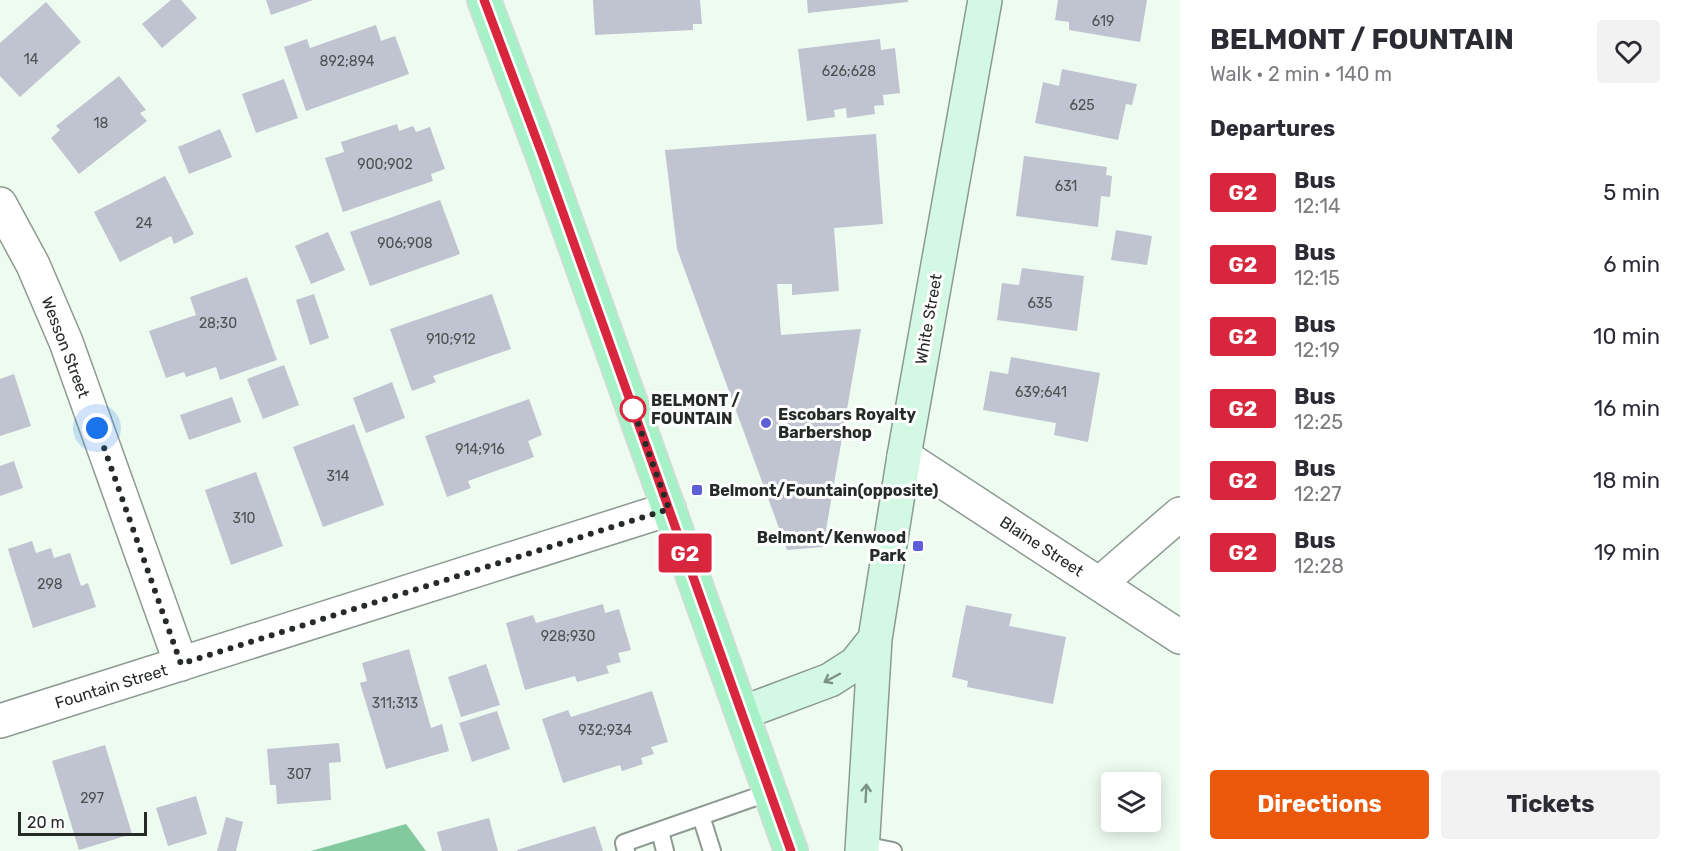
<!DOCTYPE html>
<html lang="en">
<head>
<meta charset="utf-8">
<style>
	:root { --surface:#fff; --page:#f2f2f3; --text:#2b2b33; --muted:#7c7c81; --accent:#ea580c }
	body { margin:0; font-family:Rubik,sans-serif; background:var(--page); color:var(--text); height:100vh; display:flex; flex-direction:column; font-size:22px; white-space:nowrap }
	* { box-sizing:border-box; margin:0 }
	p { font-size:20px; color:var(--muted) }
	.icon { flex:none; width:33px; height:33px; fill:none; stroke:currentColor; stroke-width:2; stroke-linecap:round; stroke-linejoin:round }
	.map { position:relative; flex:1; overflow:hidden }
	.panel { display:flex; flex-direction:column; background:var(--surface); width:510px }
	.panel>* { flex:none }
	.badge { padding:0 12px; border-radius:4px; font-size:21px; line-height:39px }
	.tools { position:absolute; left:1101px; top:772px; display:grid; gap:12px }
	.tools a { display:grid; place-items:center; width:60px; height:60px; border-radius:6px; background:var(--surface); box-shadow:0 3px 15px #0003; font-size:30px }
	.scale { position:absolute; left:18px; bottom:15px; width:129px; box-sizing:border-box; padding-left:6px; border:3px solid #262b27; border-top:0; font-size:16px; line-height:21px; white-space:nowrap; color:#262b27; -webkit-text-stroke:4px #fff; paint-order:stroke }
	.you { position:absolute; width:30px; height:30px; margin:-15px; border:4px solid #fff; border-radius:50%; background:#1a73e8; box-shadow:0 0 0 9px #1a73e833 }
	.map>.badge { position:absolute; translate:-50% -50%; box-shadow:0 0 0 3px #fff }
	h2 { padding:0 30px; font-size:22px; line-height:54px }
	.round { display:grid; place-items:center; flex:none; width:63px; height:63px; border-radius:6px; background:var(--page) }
	.head { display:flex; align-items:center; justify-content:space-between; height:102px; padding:0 30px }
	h1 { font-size:28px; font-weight:700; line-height:45px }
	.button { display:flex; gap:12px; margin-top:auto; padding:12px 30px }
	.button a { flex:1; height:69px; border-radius:6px; background:var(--accent); color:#fff; font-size:24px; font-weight:700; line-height:69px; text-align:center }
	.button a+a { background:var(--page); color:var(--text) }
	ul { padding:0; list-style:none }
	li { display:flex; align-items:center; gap:18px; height:72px; padding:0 30px }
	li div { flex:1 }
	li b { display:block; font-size:22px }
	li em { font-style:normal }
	li .badge { min-width:66px; font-weight:700; text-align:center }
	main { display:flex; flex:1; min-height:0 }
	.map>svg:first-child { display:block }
</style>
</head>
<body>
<main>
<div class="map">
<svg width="1180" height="851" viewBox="0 0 1180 851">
	<rect width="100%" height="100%" fill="#edfbf1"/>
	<!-- forest -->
	<path fill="#83c99e" d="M406 824 426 851H311Z"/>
	<!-- building -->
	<path fill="#c0c3d0" d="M171 0H181L197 18 162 48 142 24Z
		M266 0H313L271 15Z
		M593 0H700L702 24H693V30L595 35Z
		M807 0H908V2L808 13Z
		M1058 0H1147L1140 42 1069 30V22L1055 20Z
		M46 2 81 42 20 97 0 76V43Z
		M376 25 381 41 395 36 409 74 306 111 284 47 307 39 310 48Z
		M880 39 881 50 895 48 900 93 883 95 884 105 874 106 875 114 847 118 846 108 834 110 835 117 807 121 798 49Z
		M1062 69 1137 84 1132 105 1126 104 1118 140 1035 123 1043 82 1059 86Z
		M119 76 146 110 140 113 147 121 79 174 51 138 60 130 56 126Z
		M284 79 298 118 256 133 242 94Z
		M397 124 399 131 413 126 416 132 430 127 445 169 431 174 433 181 343 212 325 158 344 152 341 142Z
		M220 129 232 157 189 174 178 147Z
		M876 134 883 224 834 228 839 291 792 295V284H777L781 335 861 329 823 547 787 550 677 249 665 150Z
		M1024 156 1107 167 1106 175 1112 176 1110 197 1101 196 1098 227 1016 216Z
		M165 176 194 234 174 244 171 236 120 262 94 212Z
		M440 200 460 254 370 286 350 232Z
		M1116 230 1152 236 1147 265 1111 260Z
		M328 232 345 270 311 284 295 246Z
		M1022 268 1084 276 1077 331 997 320 1002 283 1019 285Z
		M247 277 277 360 220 380 216 367 186 377 184 372 166 378 149 331 196 315 190 297Z
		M314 294 329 338 310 345 296 300Z
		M492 294 511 349 433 376 436 382 412 391 390 329Z
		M1011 357 1100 373 1088 442 1054 435 1056 423 983 410 990 371 1008 374Z
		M284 365 299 405 263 419 247 379Z
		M14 374 31 426 0 436V379Z
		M392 382 405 418 366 433 353 398Z
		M232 397 241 422 189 440 180 415Z
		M529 399 542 435 528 441 534 457 468 481 471 488 447 497 425 436Z
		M354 424 384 505 323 527 293 447Z
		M14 461 23 488 0 496V466Z
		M256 472 283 546 231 565 205 490Z
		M32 541 36 553 51 548 54 558 70 553 81 586 88 583 96 607 33 628 8 549Z
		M603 604 605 613 619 609 631 650 618 653 621 662 606 666 609 673 577 682 575 676 525 690 506 623 533 615 536 623Z
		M966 605 1012 614 1009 626 1066 637 1053 704 967 687 968 681 952 677Z
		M409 649 431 728 442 724 449 751 386 769 360 683 367 681 362 663Z
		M486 664 500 705 461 717 448 677Z
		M652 691 668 742 651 747 654 754 641 758 643 764 622 771 620 765 563 783 542 719 568 710 571 717Z
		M497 711 510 749 472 762 459 723Z
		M339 743 341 762 329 763 331 800 277 804 276 785H270L267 749Z
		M105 745 132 834 79 850 52 761Z
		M196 796 207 834 168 846 156 808Z
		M226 817 243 822 236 851H217Z
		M489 818 498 851H442L437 832Z
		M595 826 603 851H518L517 850Z"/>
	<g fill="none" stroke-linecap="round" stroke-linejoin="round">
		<!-- service casing -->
		<g stroke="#8d9a92" stroke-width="20">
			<path id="service" d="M701 816 712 851
				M660 831 665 851
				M863 845 893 851
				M626 851 624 843 770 792"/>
		</g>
		<!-- minor casing -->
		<g stroke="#8d9a92" stroke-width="36">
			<path id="minor" d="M0 204 33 265 66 342 181 664
				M904 456 1180 637
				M1099 584 1180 514"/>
		</g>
		<!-- tertiary casing -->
		<g stroke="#8d9a92" stroke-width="36">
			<path id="tertiary" d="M0 721 669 509"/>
		</g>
		<!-- secondary casing -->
		<g stroke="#8d9a92" stroke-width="36">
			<path id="secondary" d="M742 713 830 680 855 664 875 639
				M862 851 875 639 904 456 985 0"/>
		</g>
		<!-- primary casing -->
		<g stroke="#d8d9d8" stroke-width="36">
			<path id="primary" d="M484 0 542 154 791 851"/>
		</g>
		<!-- service -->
		<use href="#service" stroke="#fff" stroke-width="16"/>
		<!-- minor -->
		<use href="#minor" stroke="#fff" stroke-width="33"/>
		<!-- tertiary -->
		<use href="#tertiary" stroke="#fff" stroke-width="33"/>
		<!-- secondary -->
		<use href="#secondary" stroke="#d3f8e3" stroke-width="33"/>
		<!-- primary -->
		<use href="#primary" stroke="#a7f1c7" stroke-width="33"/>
	</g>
	<!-- one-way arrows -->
	<defs><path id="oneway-shaft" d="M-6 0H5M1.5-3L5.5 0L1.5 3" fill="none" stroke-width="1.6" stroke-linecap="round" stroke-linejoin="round" transform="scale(1.5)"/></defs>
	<g stroke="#7c9285">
		<use href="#oneway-shaft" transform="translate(832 678) rotate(152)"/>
		<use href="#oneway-shaft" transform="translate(866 793) rotate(-87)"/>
	</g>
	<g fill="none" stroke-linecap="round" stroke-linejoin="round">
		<!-- line casing -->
		<g stroke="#fff" stroke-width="14">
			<path id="line" d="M484 0 542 154 791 851"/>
		</g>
		<!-- line -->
		<use href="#line" stroke="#d7263d" stroke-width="9"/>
		<!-- walk -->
		<path stroke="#262b27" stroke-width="6" stroke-dasharray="0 10.8" d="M97 428 181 664 669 509 629 398 633 409"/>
	</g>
	<!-- markers -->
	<circle fill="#fff" stroke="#d7263d" stroke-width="3" cx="633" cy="409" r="12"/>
	<g fill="#5e5ed6" stroke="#fff" stroke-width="2">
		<circle cx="766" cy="423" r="6"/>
		<rect x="691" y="484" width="12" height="12" rx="3"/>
		<rect x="912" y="540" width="12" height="12" rx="3"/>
	</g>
	<g text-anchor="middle" stroke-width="6" stroke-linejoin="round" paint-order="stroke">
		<!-- number labels -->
		<g font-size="14" fill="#4c5151">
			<text x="1103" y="26">619</text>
			<text x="31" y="64">14</text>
			<text x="347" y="66">892;894</text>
			<text x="849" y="76">626;628</text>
			<text x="1082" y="110">625</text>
			<text x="101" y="128">18</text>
			<text x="385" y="169">900;902</text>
			<text x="1066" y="191">631</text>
			<text x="144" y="228">24</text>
			<text x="405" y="248">906;908</text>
			<text x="1040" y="308">635</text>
			<text x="218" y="328">28;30</text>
			<text x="451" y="344">910;912</text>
			<text x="1041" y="397">639;641</text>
			<text x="480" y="454">914;916</text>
			<text x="338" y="481">314</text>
			<text x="244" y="523">310</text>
			<text x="50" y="589">298</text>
			<text x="568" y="641">928;930</text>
			<text x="395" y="708">311;313</text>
			<text x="605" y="735">932;934</text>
			<text x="299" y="779">307</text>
			<text x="92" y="803">297</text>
		</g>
		<!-- street labels -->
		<g font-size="16" fill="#262b27" stroke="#fff">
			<text transform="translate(928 319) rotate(-80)" y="6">White Street</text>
			<text transform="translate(66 347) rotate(69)" y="6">Wesson Street</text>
			<text transform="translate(1042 546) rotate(33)" y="6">Blaine Street</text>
			<text transform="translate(111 686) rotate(-17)" y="6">Fountain Street</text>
		</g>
		<!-- stop labels -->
		<g font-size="16" font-weight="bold" fill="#262b27" stroke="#fff" text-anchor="start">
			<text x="651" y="406">BELMONT /<tspan x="651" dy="18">FOUNTAIN</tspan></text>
		</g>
		<!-- poi labels -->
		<g font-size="16" font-weight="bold" fill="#262b27" stroke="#fff" text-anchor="start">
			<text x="778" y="420">Escobars Royalty<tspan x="778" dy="18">Barbershop</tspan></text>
			<text x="709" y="496">Belmont/Fountain(opposite)</text>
			<text x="906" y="543" text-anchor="end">Belmont/Kenwood<tspan x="906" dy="18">Park</tspan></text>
		</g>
	</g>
</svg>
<div class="tools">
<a><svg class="icon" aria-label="layers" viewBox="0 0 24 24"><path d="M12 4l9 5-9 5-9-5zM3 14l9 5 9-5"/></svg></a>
</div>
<div class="scale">20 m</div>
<div class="you" style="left:97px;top:428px"></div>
<b class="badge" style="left:685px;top:553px;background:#d7263d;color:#fff">G2</b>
</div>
<section class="panel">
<div class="head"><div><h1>BELMONT / FOUNTAIN</h1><p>Walk · 2 min · 140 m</p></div><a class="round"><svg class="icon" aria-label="heart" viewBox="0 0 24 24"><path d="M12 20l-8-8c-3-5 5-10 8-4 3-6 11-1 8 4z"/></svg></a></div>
<h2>Departures</h2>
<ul>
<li><span class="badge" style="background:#d7263d;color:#fff">G2</span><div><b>Bus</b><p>12:14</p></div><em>5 min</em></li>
<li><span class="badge" style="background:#d7263d;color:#fff">G2</span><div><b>Bus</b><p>12:15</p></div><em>6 min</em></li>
<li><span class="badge" style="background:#d7263d;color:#fff">G2</span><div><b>Bus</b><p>12:19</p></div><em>10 min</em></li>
<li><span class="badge" style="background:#d7263d;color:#fff">G2</span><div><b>Bus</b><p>12:25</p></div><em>16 min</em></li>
<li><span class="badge" style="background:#d7263d;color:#fff">G2</span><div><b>Bus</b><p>12:27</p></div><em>18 min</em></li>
<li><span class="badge" style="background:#d7263d;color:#fff">G2</span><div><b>Bus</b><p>12:28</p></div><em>19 min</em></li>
</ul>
<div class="button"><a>Directions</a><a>Tickets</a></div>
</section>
</main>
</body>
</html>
